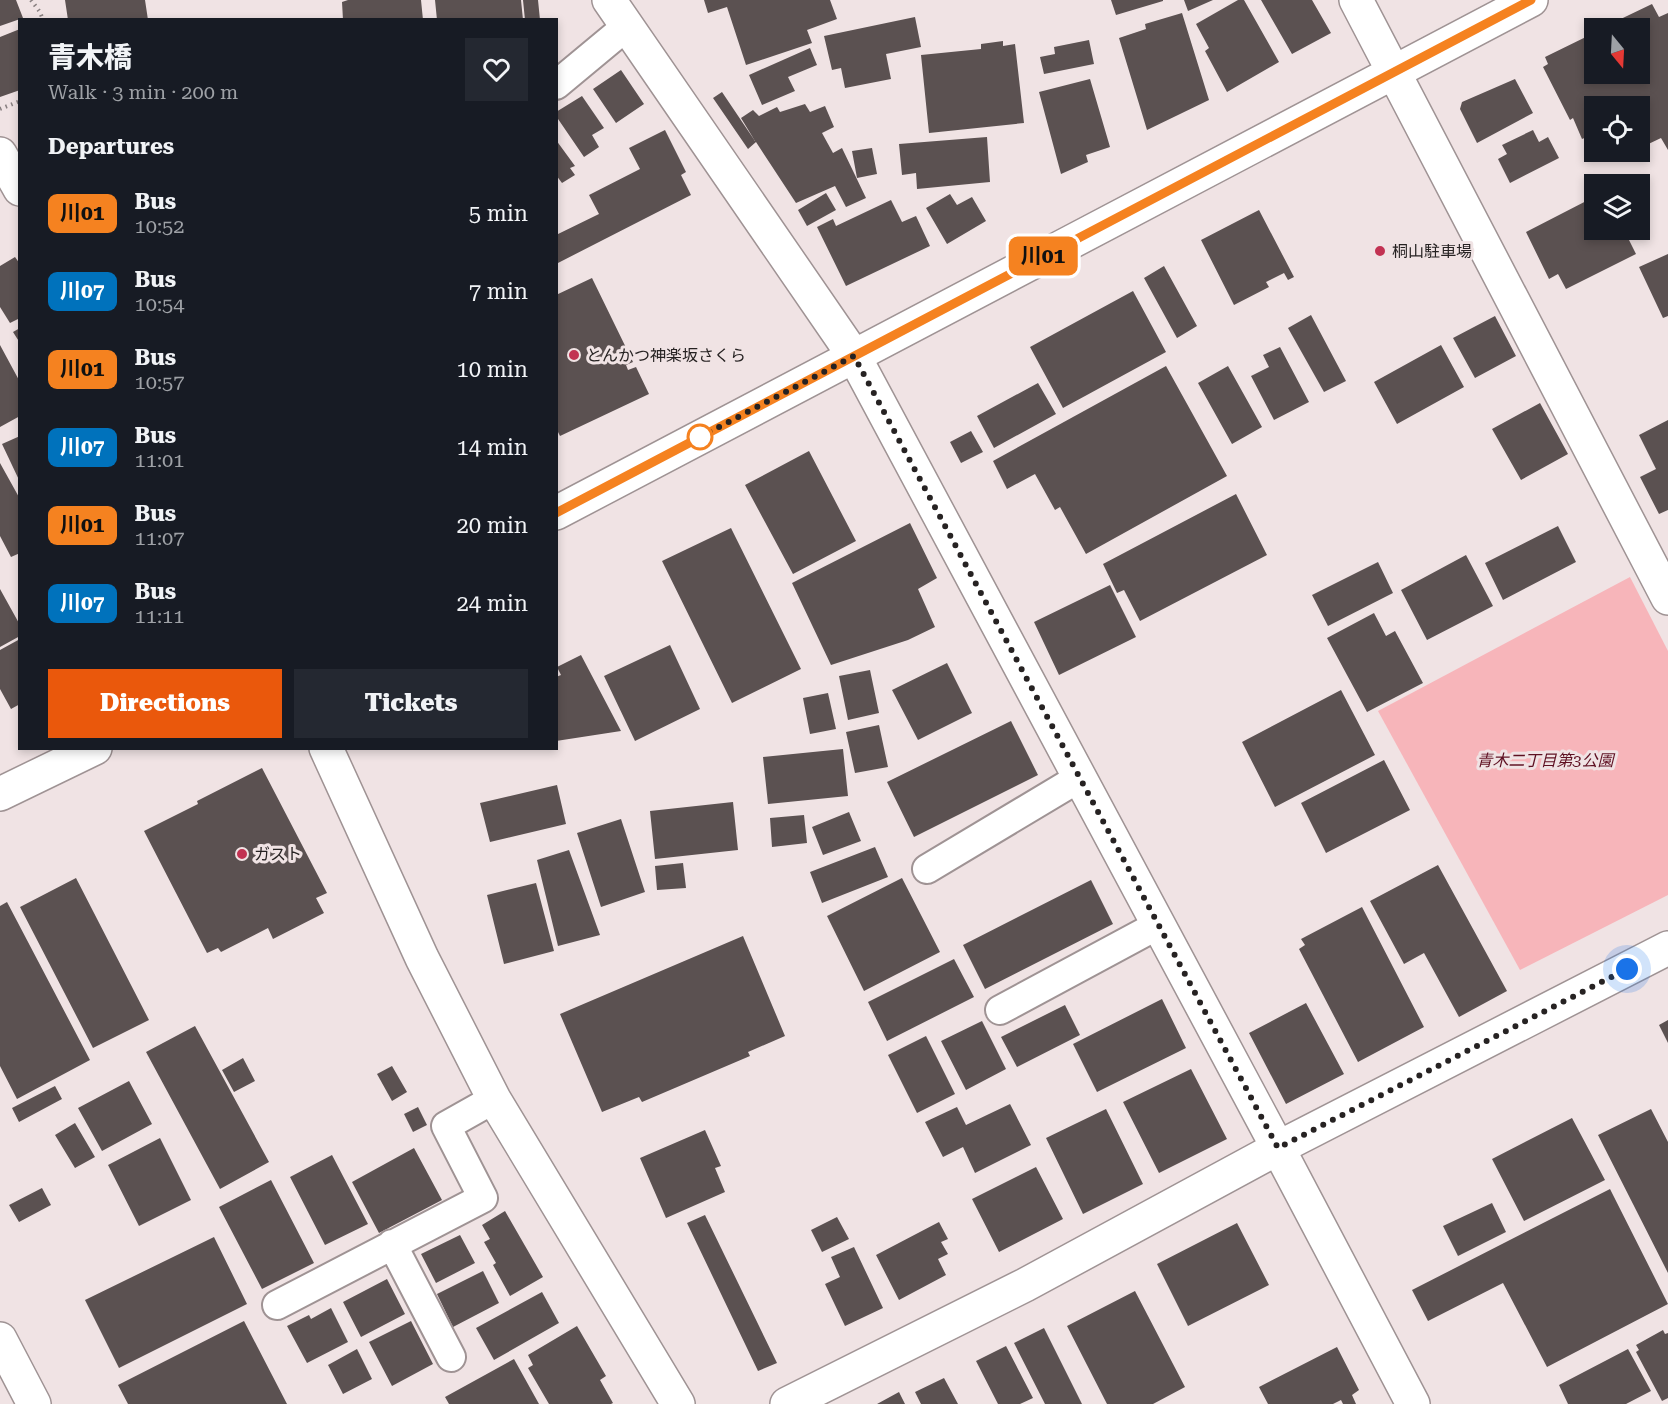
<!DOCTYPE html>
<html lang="en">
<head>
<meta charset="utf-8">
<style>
	:root { --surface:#171b24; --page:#242831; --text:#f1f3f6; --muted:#9ea1a6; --accent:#ea580c }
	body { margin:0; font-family:"Roboto Serif","Noto Sans JP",serif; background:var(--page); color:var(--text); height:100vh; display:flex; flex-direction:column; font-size:22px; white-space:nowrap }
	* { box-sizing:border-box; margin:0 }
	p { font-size:20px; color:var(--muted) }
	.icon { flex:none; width:33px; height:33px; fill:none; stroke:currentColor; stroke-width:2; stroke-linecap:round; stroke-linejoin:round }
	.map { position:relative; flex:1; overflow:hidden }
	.details { position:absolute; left:18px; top:18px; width:540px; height:732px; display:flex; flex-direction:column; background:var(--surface); border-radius:0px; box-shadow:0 3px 9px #0003 }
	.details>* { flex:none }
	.badge { padding:0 12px; border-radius:9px; font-size:21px; line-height:39px }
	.needle { width:39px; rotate:162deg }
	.controls { position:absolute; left:1584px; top:18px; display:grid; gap:12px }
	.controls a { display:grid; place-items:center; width:66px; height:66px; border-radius:0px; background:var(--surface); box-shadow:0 3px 9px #0003; font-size:30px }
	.you { position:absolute; width:30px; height:30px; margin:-15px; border:4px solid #fff; border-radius:50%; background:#1a73e8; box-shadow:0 0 0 9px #1a73e833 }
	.map>.badge { position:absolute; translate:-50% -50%; box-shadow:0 0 0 3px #fff }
	h2 { padding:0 30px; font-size:22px; line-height:54px }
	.round { display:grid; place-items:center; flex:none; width:63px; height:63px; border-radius:0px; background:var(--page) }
	.overview { display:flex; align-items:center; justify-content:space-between; height:102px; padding:0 30px }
	h1 { font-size:28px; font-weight:800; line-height:45px }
	.button { display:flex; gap:12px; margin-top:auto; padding:12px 30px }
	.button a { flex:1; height:69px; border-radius:0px; background:var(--accent); color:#fff; font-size:24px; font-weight:800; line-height:69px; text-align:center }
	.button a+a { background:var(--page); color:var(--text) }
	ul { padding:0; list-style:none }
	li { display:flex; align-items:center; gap:18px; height:78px; padding:0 30px }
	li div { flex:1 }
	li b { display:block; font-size:22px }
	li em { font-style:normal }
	li .badge { min-width:66px; font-weight:700; text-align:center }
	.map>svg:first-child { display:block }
</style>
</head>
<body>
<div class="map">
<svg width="1668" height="1404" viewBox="0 0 1668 1404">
	<rect width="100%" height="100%" fill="#f0e3e4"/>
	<!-- green -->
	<path fill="#f7b5ba" d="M1630 577 1668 651V895L1520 970 1378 711Z"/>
	<!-- building -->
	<path fill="#5b5151" d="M0 0H16L23 18 0 26Z
		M65 0H145L148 20H68Z
		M348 0H421L423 20H343L342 2Z
		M435 0H521L523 20H437Z
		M523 0H538L540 20H525Z
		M704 0H830L837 19 807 30 812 43 746 65 727 7 708 13Z
		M1111 0H1163V1L1116 15Z
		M1184 0H1213L1188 11Z
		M1238 0H1244L1279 62 1227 92 1205 51 1209 48 1196 24Z
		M1261 0H1312L1331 33 1292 54Z
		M1652 4 1659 17 1668 13V150L1661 138 1640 148V106H1594V134L1582 139 1573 118 1570 120 1543 67 1548 64 1545 57 1594 33V74H1640V28H1602Z
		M1182 13 1209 100 1147 130 1119 38 1146 29 1145 24Z
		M915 17 921 47 886 54 891 79 845 88 841 68 832 70 824 36Z
		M20 29V90L0 97V37Z
		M1089 40 1094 64 1044 74 1040 57 1055 54 1054 47Z
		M1003 41V46L1015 44 1024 123 929 133 921 55 981 49V44Z
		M810 48 817 65 788 77 795 91 762 105 749 75Z
		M621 70 644 104 616 123 593 89Z
		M1090 79 1110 147 1086 155 1088 162 1061 174 1039 92Z
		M1515 79 1533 113 1477 143 1460 109 1462 102Z
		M722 92 755 141 741 118 753 110 759 116 777 107 780 112 805 104 810 112 825 106 834 127 822 133 833 153 842 148 866 198 846 207 835 186 796 203 756 142 748 149 713 98Z
		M582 96 604 128 592 135 599 147 584 157 556 116V112Z
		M665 130 686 172 681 175 691 195 556 264V235L599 214 589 195 640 169 629 148Z
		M1533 130 1539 142 1548 137 1559 158 1510 183 1498 159 1507 154 1502 145Z
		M987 137 990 182 917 189 916 173 902 175 899 144Z
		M556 140 575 166 570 168 575 175 562 183 556 175Z
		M872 148 877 174 857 178 852 151Z
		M826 193 836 210 807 226 798 210Z
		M950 194 957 205 972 197 986 221 947 244 926 208Z
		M1594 197V230H1624L1636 254 1566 289 1558 274 1549 279 1526 232Z
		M891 200 902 222 916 216 930 246 846 286 817 227 833 219 836 226Z
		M1259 210 1294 277 1288 280 1284 273 1266 282 1269 287 1234 305 1201 240Z
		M1668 254V316L1663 318 1639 267Z
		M15 257 20 264V318L10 323 0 307V266Z
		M1164 266 1197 326 1177 338 1144 278Z
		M592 278 633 362 626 365 628 370 636 367 649 394 560 436 556 428V295Z
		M1133 291 1166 352 1063 408 1030 347Z
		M1311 315 1346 381 1324 392 1288 328Z
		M1495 316 1516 356 1475 378 1453 338Z
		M20 328V343L13 332Z
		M0 345 20 382V416L0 427Z
		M1441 345 1464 387 1397 424 1374 382Z
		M1280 347 1309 402 1274 420 1251 376 1269 367 1263 355Z
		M1166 366 1227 476 1086 554 1060 507 1055 510 1035 474 1007 489 993 461Z
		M1228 366 1262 427 1232 444 1198 383Z
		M1038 383 1056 414 994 448 977 416Z
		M1540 403 1568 454 1521 480 1492 429Z
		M1668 420V510L1659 514 1640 477 1656 469 1639 435Z
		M971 431 983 452 961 463 950 442Z
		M20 436V482L2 444Z
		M809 451 856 541 793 574 745 485Z
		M0 463 20 499V553L11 557 0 536Z
		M1236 494 1267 555 1140 621 1124 590 1117 593 1103 564Z
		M910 523 937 578 918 589 935 627 908 640 831 665 792 583Z
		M1558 526 1576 562 1503 600 1485 563Z
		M731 528 801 669 732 703 662 561Z
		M1466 555 1493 606 1427 640 1401 590Z
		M1378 562 1393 593 1328 626 1312 595Z
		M1110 585 1136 637 1059 675 1034 622Z
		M0 589 20 625V636L0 647Z
		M1374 613 1386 636 1395 631 1423 683 1367 712 1327 638Z
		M20 639V704L11 709 0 689V650Z
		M670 645 700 709 635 741 604 676Z
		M581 655 621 731 556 741V677L561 675 557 667Z
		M947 663 972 713 918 740 892 690Z
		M870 670 879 713 848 720 839 676Z
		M1341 690 1375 755 1275 807 1242 742Z
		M828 693 836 729 810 734 803 698Z
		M1011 721 1038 775 914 837 887 782Z
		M879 725 888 767 855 773 846 732Z
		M843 749 848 796 768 804 763 757Z
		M1384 760 1410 810 1326 853 1301 803Z
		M262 768 327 893 316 898 324 913 273 939 268 928 221 952 218 948 207 953 144 831 198 804 197 801Z
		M557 785 566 824 490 842 480 803Z
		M733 802 738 850 655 859 650 811Z
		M849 812 861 841 823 855 812 827Z
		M804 815 807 843 772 847 770 818Z
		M621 819 645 892 601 907 577 833Z
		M875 847 888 877 822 903 810 872Z
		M569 850 600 935 558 946 537 860Z
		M683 863 686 888 657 890 655 866Z
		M1438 865 1507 991 1459 1017 1424 953 1404 964 1370 901Z
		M76 878 149 1020 93 1048 20 907Z
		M902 878 940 952 864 991 827 916Z
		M1091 880 1113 924 985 989 963 945Z
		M536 883 554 951 504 964 487 895Z
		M7 902 90 1060 17 1099 0 1066V906Z
		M1362 907 1424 1027 1358 1062 1299 949 1305 945 1301 939Z
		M743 936 785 1036 748 1052 750 1056 642 1102 639 1097 602 1112 560 1014Z
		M954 959 974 997 887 1041 868 1002Z
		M1162 999 1186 1048 1097 1092 1073 1044Z
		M1306 1003 1344 1074 1286 1104 1249 1033Z
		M1065 1005 1080 1035 1017 1067 1001 1037Z
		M1668 1020V1043L1659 1025Z
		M982 1021 1006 1069 966 1090 941 1041Z
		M195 1026 269 1162 220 1189 146 1052Z
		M926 1036 955 1094 917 1113 888 1055Z
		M243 1058 255 1081 234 1092 222 1070Z
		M392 1066 407 1092 392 1101 377 1074Z
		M1191 1069 1227 1139 1159 1173 1123 1102Z
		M129 1081 152 1124 102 1151 78 1108Z
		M55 1086 62 1099 19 1122 12 1108Z
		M1010 1104 1031 1145 975 1173 963 1147 943 1157 925 1122 957 1107 966 1125Z
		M418 1107 427 1125 413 1132 404 1114Z
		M1106 1109 1143 1184 1083 1214 1046 1138Z
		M1651 1109 1668 1142V1273L1598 1135Z
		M1572 1118 1605 1180 1524 1221 1492 1159Z
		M75 1123 95 1157 75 1168 55 1135Z
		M705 1130 721 1166 715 1168 725 1192 666 1218 640 1158Z
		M160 1138 191 1200 139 1226 108 1165Z
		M414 1148 442 1200 379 1233 352 1182Z
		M332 1155 368 1224 325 1245 290 1177Z
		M1036 1167 1063 1219 999 1252 972 1199Z
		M271 1180 314 1263 262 1289 219 1207Z
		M42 1188 51 1205 19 1222 9 1205Z
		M1610 1189 1668 1304 1547 1367 1503 1283 1428 1321 1412 1290Z
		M1492 1203 1506 1232 1458 1256 1443 1226Z
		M505 1211 543 1277 510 1296 493 1265 496 1263 484 1242 490 1239 482 1225Z
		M705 1215 777 1363 758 1371 687 1223Z
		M837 1217 849 1239 822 1252 811 1230Z
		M939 1222 948 1239 941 1242 948 1254 938 1259 946 1275 899 1300 876 1255Z
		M1237 1223 1269 1285 1188 1326 1157 1264Z
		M460 1235 475 1263 436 1283 421 1254Z
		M214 1237 247 1304 119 1368 85 1300Z
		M854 1247 883 1308 845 1326 825 1284 840 1277 831 1257Z
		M483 1271 499 1303 453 1327 437 1294Z
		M387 1279 405 1314 361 1337 343 1302Z
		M1135 1291 1185 1387 1153 1404H1107L1067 1326Z
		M542 1292 559 1323 494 1360 476 1328Z
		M331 1308 348 1342 307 1363 287 1326 309 1315 311 1319Z
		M244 1321 287 1404H128L118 1385Z
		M411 1321 433 1364 392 1386 369 1342Z
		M577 1326 606 1376 600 1380 613 1403 611 1404H549L528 1368 533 1365 528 1355Z
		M1044 1328 1082 1404H1045L1014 1343Z
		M1663 1330 1665 1334 1668 1333V1398L1662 1401 1636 1352 1639 1350 1636 1345Z
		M1006 1346 1033 1398 1020 1404H998L976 1361Z
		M1337 1347 1359 1390 1352 1395 1356 1404H1343L1341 1400 1333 1404H1268L1259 1387Z
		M357 1349 372 1379 343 1394 328 1365Z
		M1628 1349 1651 1391 1626 1404H1568L1559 1385Z
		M514 1359 539 1404H449L445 1397Z
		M944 1378 958 1404H921L915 1392Z
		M899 1392 905 1404H877Z"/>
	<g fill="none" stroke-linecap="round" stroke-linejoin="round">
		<!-- service casing -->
		<g stroke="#9f9394" stroke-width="32">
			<path id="service" d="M556 85 627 26
				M927 869 1079 778
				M1000 1010 1158 925
				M392 1244 451 1357
				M277 1305 483 1198 446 1126 494 1099"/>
		</g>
		<!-- minor casing -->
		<g stroke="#9f9394" stroke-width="36">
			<path id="minor" d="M609 0 854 356 1278 1148
				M0 154 20 189"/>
		</g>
		<!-- tertiary casing -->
		<g stroke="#9f9394" stroke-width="36">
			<path id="tertiary" d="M1356 0 1668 598
				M556 513 1531 0
				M326 748 422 958 494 1099 678 1404
				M0 794 95 748
				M1278 1148 1413 1404
				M0 1339 34 1404
				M787 1404 1025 1285 1278 1148 1668 948"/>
		</g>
		<!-- path -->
		<path stroke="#898081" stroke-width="4" stroke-dasharray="1.5 4.5" stroke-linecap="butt" d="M31 0 40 12 43 20
			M0 109 20 101"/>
		<!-- service -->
		<use href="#service" stroke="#fff" stroke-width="28"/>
		<!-- minor -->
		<use href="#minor" stroke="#fff" stroke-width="33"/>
		<!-- tertiary -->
		<use href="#tertiary" stroke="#fff" stroke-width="33"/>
	</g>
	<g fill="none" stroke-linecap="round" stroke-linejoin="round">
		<!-- line casing -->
		<g stroke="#fff" stroke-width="14">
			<path id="line" d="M556 513 1531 0"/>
		</g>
		<!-- line -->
		<use href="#line" stroke="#f58220" stroke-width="9"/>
		<!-- walk -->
		<path stroke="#262222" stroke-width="6" stroke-dasharray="0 10.8" d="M700 437 854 356 1278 1148 1627 969"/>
	</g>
	<!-- markers -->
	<g fill="#c23252" stroke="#f0e3e4" stroke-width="2">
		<circle cx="1380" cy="251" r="6"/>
		<circle cx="574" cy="355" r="6"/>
		<circle cx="242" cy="854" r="6"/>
	</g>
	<circle fill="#fff" stroke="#f58220" stroke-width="3" cx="700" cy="437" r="12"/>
	<g text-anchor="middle" stroke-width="6" stroke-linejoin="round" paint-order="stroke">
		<!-- poi labels -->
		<g font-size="16" fill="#262222" stroke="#f0e3e4" text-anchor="start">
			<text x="1392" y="257">桐山駐車場</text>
			<text x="586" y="361">とんかつ神楽坂さくら</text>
			<text x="254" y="860">ガスト</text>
		</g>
		<!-- park labels -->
		<g font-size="16" font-style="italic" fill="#5e1022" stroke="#f0e3e4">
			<text x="1545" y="766">青木二丁目第3公園</text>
		</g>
	</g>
</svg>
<div class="controls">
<a><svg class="needle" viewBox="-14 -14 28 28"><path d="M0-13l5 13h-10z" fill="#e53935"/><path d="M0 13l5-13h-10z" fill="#9ea1a6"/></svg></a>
<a><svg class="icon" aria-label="locate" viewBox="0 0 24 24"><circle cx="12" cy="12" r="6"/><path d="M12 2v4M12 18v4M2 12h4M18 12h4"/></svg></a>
<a><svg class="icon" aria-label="layers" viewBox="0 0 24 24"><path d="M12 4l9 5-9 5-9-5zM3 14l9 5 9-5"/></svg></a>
</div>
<div class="you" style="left:1627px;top:969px"></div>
<b class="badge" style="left:1043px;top:256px;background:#f58220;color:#111">川01</b>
<section class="details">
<div class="overview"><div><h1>青木橋</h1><p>Walk · 3 min · 200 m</p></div><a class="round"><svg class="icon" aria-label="heart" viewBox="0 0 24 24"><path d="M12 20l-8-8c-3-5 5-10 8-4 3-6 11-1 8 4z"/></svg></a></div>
<h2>Departures</h2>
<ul>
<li><span class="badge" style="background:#f58220;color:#111">川01</span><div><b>Bus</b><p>10:52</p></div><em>5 min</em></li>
<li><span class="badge" style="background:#0072bc;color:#fff">川07</span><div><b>Bus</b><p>10:54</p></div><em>7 min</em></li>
<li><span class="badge" style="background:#f58220;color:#111">川01</span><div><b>Bus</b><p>10:57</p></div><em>10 min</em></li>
<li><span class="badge" style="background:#0072bc;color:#fff">川07</span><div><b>Bus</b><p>11:01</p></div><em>14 min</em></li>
<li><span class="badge" style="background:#f58220;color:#111">川01</span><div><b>Bus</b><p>11:07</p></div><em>20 min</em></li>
<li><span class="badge" style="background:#0072bc;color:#fff">川07</span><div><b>Bus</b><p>11:11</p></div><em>24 min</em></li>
</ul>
<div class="button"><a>Directions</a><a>Tickets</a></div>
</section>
</div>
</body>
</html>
